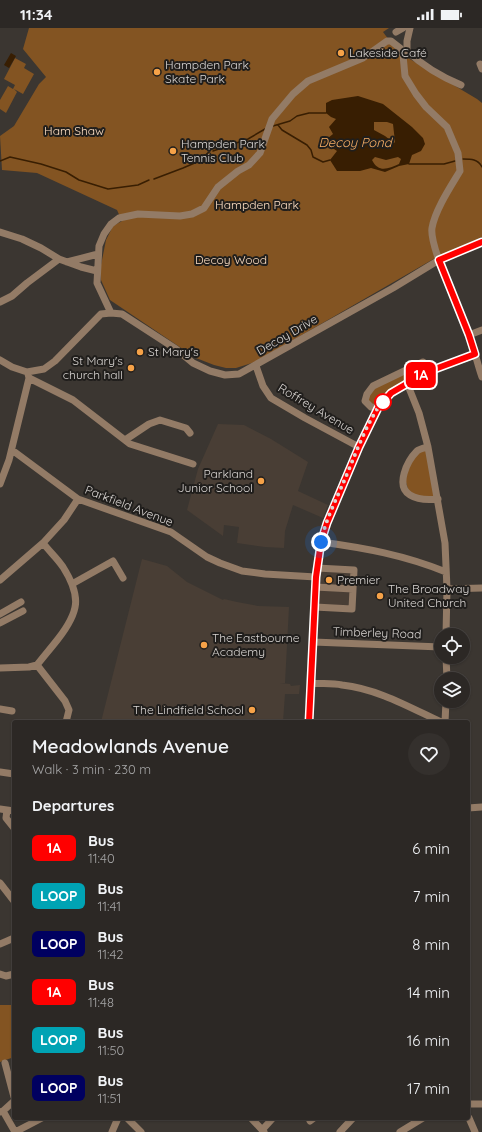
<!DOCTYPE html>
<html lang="en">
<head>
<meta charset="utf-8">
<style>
	:root { --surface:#2c2825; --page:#34302d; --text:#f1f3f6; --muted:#a6a6a7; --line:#484442 }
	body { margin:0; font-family:Quicksand,sans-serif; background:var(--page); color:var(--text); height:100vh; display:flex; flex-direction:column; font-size:15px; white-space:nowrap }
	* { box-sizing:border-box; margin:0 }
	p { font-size:13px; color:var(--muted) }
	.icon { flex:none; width:22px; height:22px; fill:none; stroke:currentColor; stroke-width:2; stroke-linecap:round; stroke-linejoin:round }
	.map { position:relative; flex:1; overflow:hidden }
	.details { position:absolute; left:12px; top:692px; width:458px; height:400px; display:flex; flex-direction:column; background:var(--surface); border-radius:4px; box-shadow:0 1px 3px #0004,0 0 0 1px var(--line) }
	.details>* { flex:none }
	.badge { padding:0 8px; border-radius:6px; font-size:14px; line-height:26px }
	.fabs { position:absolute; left:434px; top:600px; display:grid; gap:8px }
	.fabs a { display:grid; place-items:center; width:36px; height:36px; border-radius:50%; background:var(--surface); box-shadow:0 1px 3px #0004,0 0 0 1px var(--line); font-size:20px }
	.you { position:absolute; width:20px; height:20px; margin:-10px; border:3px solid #fff; border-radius:50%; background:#1a73e8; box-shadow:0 0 0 6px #1a73e833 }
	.map>.badge { position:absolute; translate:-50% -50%; box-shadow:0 0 0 2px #fff }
	h2 { padding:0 20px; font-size:15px; line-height:36px }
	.round { display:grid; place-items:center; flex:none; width:42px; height:42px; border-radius:21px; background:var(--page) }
	.overview { display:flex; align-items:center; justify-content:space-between; height:68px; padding:0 20px }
	h1 { font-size:19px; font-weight:600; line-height:30px }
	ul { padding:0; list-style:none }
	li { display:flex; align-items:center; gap:12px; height:48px; padding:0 20px }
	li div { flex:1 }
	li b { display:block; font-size:15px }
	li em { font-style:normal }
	li .badge { min-width:44px; font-weight:700; text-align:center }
	.status { display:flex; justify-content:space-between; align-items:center; height:28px; padding:0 20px; background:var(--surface); direction:ltr }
	.status svg { height:11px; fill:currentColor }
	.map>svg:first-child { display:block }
</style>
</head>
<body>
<div class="status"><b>11:34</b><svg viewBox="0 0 49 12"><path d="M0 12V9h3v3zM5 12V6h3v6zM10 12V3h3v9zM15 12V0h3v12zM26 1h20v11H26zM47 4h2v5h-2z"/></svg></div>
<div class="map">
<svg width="482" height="1104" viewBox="0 0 482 1104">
	<rect width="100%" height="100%" fill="#3b3631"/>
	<!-- built -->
	<path fill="#493e35" d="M218 396 244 397 271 411 308 434 298 463 328 477 323 490 293 477 285 503 284 520 265 519 237 515 239 499 224 497 223 508 187 482 198 441Z
		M142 531 167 538 187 554 223 572 224 571 237 574 258 578 289 579 285 655H280L290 656 291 658 300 657 299 666H285L283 694H101Z
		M320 543 353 544 352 579 319 578Z"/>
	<!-- green -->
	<path fill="#835422" d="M29 0H389L383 4 398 24 477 71 482 75V209L437 229 255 334 236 340H226L214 337 196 330 110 272 101 252V237L106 212 113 198 122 193 117 182 37 145 2 142 0 108 14 98 39 56 46 49 23 21Z
		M15 30 26 36 24 40 34 46 23 66 14 61 17 64 6 85 0 81V72L8 58 13 61 15 57 4 51Z
		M423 334 427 344 407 355 378 380 365 373 373 358Z
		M428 419 438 471 410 467 404 448 417 422Z
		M0 977H11L14 979V1029L0 1034Z"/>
	<!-- water -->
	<path fill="#381e02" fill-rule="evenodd" d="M11 25 16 28 9 40 4 37Z
		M358 68 383 76 412 99 423 110 425 116 421 123 412 127 409 136 399 138 385 144 371 140 360 143H337L330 132 337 123 331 119 328 110 333 106 329 99 336 91 331 89 326 85V75L332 72ZM374 94H387L393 96 395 114 394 115 385 108 374 102ZM375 129 386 132 398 129 401 131 399 136C389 140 379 146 372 132Z"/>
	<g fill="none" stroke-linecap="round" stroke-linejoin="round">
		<!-- stream -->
		<path stroke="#381e02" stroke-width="1.5" d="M278 97 282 102 307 117 311 122 313 129 323 134 330 132
			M273 98 290 93 297 88 309 85H326
			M213 123 248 111 265 101
			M463 131C471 131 478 131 482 139
			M0 133 10 129 41 136 66 144 79 152 108 161 138 157 149 152
			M409 136H444L455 133
			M154 151 183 140 197 134 208 125"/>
		<!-- minor -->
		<path stroke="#937b66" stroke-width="7" d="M410 0 407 13V23C423 38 442 49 461 57
			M396 4 403 0
			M480 36 482 41
			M0 204 22 211 41 220 59 231 81 239 97 243
			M67 234 98 226
			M0 274 12 268 27 255 59 231
			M111 285 97 255 99 218 104 206 111 196 119 190 138 186 180 188 192 186 204 180 218 159 238 143 249 137 260 125 272 91 293 66 308 53 363 30 387 13H391L400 20 403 27 405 48 416 66 426 79 447 99 458 125 460 143C451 158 435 182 432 200 429 219 461 284 469 306 474 320 477 335 482 349
			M469 307 482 302
			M0 332 12 339 27 344 44 341 55 333 101 286 111 285 122 286 176 321 193 335 210 343 225 347 239 346 393 260 439 232 482 214
			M256 338 263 358 271 370 305 390 359 419
			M29 350 73 372 130 416 193 436
			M407 355 419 385 428 419 445 515 447 561 446 607
			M378 380 371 379 365 373 367 366 373 358 423 334 428 338 427 344
			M125 412 149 396 160 392 186 400 190 405
			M428 419C424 420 419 421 417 423 407 433 395 458 410 467 418 472 429 472 438 471
			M12 422 78 471 171 504 207 529 220 535 242 543 265 546 316 549
			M0 456 9 432 29 350 28 346
			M321 514C365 520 404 527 446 544
			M0 552 43 515 64 492 78 471
			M72 556 113 533 123 550
			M315 559 353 561
			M447 561 482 560
			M315 579 352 581 354 542 317 540
			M0 586 21 574
			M0 595 23 583
			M313 614 441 619
			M446 629 447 651
			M37 637 65 673 69 682 66 694
			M0 640 29 639 37 637C44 628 51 620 58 611 79 584 82 569 63 539 57 530 49 523 43 515
			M311 655C322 656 332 655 342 657 378 661 409 679 441 694
			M0 681 12 683
			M309 694 316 549 321 514 327 495 359 419 378 380 391 365 427 344 475 327
			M445 694 446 673
			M0 744 14 746
			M468 780 482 779
			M0 781 14 783
			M7 782 6 790 14 800
			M0 855 14 873
			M0 916 14 910
			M0 946 6 948 14 946
			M5 1035 14 1069
			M468 1076H482
			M3 1083 15 1104
			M0 1084 3 1083 14 1073
			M127 1090 141 1104
			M251 1090 264 1104
			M469 1090 475 1104
			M310 1093 314 1090
			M262 1102 273 1090
			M15 1104 42 1090
			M112 1104 118 1090
			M340 1104 353 1090
			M400 1104 423 1090"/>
	</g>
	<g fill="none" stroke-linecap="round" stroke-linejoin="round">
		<!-- line casing -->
		<g stroke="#fff" stroke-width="9">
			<path id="line" d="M309 694 316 549 321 514 327 495 359 419 378 380 391 365 427 344 475 326 469 307 439 232 482 214"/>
		</g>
		<!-- line -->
		<use href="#line" stroke="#f00" stroke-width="6"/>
		<!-- walk -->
		<path stroke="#dad6d3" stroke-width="4" stroke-dasharray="0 7.2" d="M321 514C325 493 336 472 344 453 355 428 367 392 384 372L383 374"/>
	</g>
	<!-- markers -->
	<g fill="#f6a248" stroke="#201e1c" stroke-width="1.5">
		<circle cx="341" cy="25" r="4"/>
		<circle cx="157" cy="44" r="4"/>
		<circle cx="173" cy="123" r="4"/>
		<circle cx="140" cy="324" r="4"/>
		<circle cx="131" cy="340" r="4"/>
		<circle cx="261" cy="453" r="4"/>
		<circle cx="329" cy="552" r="4"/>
		<circle cx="380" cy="568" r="4"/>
		<circle cx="204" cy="617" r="4"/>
		<circle cx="252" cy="682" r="4"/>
	</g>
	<circle fill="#fff" stroke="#f00" stroke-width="2" cx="383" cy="374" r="8"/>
	<g text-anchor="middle" stroke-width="4" stroke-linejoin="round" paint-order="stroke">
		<!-- poi labels -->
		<g font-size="12" fill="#dad6d3" stroke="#201e1c" text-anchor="start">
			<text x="349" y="29">Lakeside Café</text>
			<text x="165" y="41">Hampden Park<tspan x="165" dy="14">Skate Park</tspan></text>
			<text x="181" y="120">Hampden Park<tspan x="181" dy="14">Tennis Club</tspan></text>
			<text x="148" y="328">St Mary's</text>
			<text x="123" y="337" text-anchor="end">St Mary's<tspan x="123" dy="14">church hall</tspan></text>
			<text x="253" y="450" text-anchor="end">Parkland<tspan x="253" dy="14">Junior School</tspan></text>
			<text x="337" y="556">Premier</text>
			<text x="388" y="565">The Broadway<tspan x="388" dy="14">United Church</tspan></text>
			<text x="212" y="614">The Eastbourne<tspan x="212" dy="14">Academy</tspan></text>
			<text x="244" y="686" text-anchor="end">The Lindfield School</text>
		</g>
		<!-- park labels -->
		<g font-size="12" fill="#fddec2" stroke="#201e1c">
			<text x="74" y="107">Ham Shaw</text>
			<text x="257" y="181">Hampden Park</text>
			<text x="231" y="236">Decoy Wood</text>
		</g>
		<!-- street labels -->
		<g font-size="12" fill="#dad6d3" stroke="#201e1c">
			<text transform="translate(287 307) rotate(-30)" y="4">Decoy Drive</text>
			<text transform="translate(316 381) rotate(31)" y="4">Roffrey Avenue</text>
			<text transform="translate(129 478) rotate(21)" y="4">Parkfield Avenue</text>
			<text transform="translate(377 605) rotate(2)" y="4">Timberley Road</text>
		</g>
		<!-- water labels -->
		<g font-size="13" font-style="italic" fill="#f7ae65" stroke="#201e1c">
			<text x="355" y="119">Decoy Pond</text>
		</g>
	</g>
</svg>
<div class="fabs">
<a><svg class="icon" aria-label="locate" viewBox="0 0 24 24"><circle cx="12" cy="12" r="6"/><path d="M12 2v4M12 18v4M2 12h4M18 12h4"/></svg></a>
<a><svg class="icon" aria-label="layers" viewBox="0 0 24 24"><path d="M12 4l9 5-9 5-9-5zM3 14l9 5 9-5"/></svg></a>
</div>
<div class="you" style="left:321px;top:514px"></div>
<b class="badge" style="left:421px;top:347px;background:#f00;color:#fff">1A</b>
<section class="details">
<div class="overview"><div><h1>Meadowlands Avenue</h1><p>Walk · 3 min · 230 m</p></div><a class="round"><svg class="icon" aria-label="heart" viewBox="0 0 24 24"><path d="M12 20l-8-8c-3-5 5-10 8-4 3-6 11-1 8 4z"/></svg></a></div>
<h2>Departures</h2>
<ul>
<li><span class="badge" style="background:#f00;color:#fff">1A</span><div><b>Bus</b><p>11:40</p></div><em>6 min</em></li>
<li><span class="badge" style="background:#00a3b4;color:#fff">LOOP</span><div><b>Bus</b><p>11:41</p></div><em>7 min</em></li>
<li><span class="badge" style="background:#000060;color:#fff">LOOP</span><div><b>Bus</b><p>11:42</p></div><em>8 min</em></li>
<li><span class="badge" style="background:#f00;color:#fff">1A</span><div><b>Bus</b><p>11:48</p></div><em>14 min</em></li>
<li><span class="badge" style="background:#00a3b4;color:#fff">LOOP</span><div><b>Bus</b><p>11:50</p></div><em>16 min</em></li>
<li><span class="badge" style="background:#000060;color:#fff">LOOP</span><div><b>Bus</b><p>11:51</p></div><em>17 min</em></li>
</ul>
</section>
</div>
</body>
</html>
